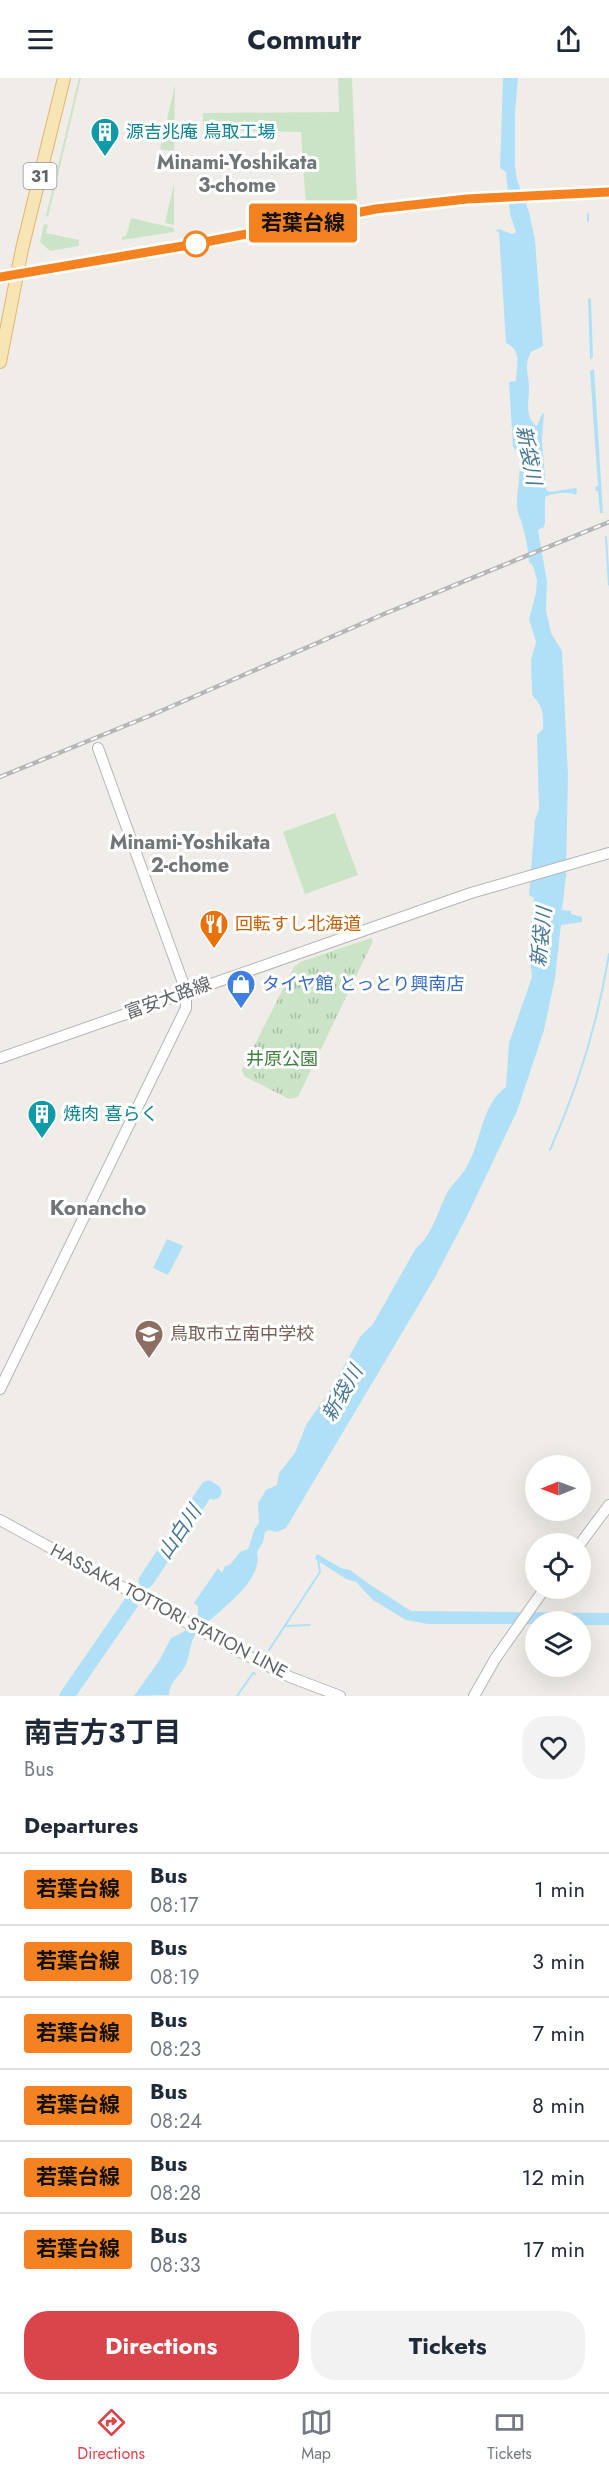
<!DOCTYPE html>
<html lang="en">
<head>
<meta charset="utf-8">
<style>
	:root { --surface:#fff; --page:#f2f2f3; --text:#1f2937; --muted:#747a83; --line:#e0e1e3; --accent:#d9454a }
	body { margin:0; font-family:Jost,"Noto Sans JP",sans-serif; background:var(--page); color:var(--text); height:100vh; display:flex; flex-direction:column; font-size:22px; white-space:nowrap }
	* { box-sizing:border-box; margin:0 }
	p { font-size:20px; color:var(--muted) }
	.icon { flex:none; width:33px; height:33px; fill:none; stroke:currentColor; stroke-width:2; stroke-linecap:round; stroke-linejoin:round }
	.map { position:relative; height:1618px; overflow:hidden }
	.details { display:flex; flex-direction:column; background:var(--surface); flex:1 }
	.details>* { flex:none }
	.badge { padding:0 12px; border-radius:4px; font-size:21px; line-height:39px }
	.needle { width:39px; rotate:269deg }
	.tools { position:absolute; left:525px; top:1377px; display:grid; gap:12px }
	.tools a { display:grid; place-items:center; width:66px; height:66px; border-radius:50%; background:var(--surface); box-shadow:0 6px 24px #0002; font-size:30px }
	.map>.badge { position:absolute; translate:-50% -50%; box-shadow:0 0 0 3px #fff }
	h2 { padding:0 24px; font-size:22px; line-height:54px }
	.round { display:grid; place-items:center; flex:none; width:63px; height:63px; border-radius:24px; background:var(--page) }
	.headline { display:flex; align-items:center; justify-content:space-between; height:102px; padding:0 24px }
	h1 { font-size:28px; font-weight:700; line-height:45px }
	.button { display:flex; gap:12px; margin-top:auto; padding:12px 24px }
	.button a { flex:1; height:69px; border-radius:24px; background:var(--accent); color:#fff; font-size:24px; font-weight:700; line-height:69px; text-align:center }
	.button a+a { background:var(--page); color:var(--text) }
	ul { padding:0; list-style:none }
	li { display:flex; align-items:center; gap:18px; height:72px; padding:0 24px; border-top:2px solid var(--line) }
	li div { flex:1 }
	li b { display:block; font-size:22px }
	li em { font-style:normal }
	li .badge { min-width:66px; font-weight:700; text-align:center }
	header { display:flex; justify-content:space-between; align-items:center; height:78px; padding:0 24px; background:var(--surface); font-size:27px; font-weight:700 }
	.tab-bar { display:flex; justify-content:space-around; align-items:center; height:84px; border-top:2px solid var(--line); background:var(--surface); font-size:16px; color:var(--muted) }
	.tab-bar a { display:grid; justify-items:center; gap:3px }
	.tab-bar .active { color:var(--accent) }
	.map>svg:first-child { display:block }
</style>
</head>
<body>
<header><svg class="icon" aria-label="menu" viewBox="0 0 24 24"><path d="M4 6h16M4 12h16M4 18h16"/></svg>Commutr<svg class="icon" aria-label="share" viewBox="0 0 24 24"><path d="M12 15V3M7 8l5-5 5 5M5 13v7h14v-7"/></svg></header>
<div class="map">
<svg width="609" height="1618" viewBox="0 0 609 1618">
	<defs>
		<pattern id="park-tufts" width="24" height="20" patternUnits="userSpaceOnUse" patternTransform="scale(1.5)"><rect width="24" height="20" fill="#cbe4c7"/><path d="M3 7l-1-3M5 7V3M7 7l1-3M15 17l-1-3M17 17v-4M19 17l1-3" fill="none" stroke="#a8bca5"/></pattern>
	</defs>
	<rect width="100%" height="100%" fill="#f0ede8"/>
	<!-- grass -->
	<path fill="#cbe4c7" d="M79 0H81L48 139 46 138Z
		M338 0H352L357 121 306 130 301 54 203 52V35L339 34Z
		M175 7 174 74 160 71Z
		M174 106V147L165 145Z
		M248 123H274V135L248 140Z
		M131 140 174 150V154L122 162V159L126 158Z
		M44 146 48 147 46 155 79 162V168L50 173 40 164Z
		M335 735 358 797 305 816 283 754Z"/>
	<!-- park -->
	<path fill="url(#park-tufts)" d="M371 860 373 863 298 1019 289 1021 244 998 242 992 294 889 300 884Z"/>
	<!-- water -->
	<path fill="#b0e0f7" d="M503 0H518L515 36V89L517 102 529 134 535 162 543 268 531 274C524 287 528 295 529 307 530 321 523 339 537 348L542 336 544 335 542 363 546 412 550 414 576 410 577 412 576 417C568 413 553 415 545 419V445L544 449 538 452 547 504 546 532 551 555 562 573 568 697 566 798 562 832 571 833V836L582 839V844L561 847 555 900 544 952 517 1033 467 1138 434 1201 286 1450 277 1454 268 1452 265 1454 263 1464 257 1474C264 1506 214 1534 196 1556 190 1563 190 1577 186 1586 180 1600 171 1600 169 1617L134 1618 159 1583 171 1560 185 1553 198 1535V1528L194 1525 218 1490 222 1495 225 1488 230 1487 240 1474 248 1471 255 1450 259 1445 258 1425 266 1412 277 1407 279 1395 295 1375 306 1347 332 1310 360 1259 373 1246 416 1170C431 1159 437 1136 445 1119 449 1109 460 1100 466 1090 482 1064 480 1028 506 1009L509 965 532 899 529 875 534 858 531 848 534 820 529 817 535 742 539 731 537 657 543 651C543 643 544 634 539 626 536 620 533 621 532 614L531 582 536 564 529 541 536 515 537 502 533 488 529 484C528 471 526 458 522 446 520 438 516 433 517 423 517 410 525 379 513 369L509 304 516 303C516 288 523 273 506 265L499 154 495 153 499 151 512 156 516 154 510 136 506 94 500 90Z
		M591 220 593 279 590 282 588 221Z
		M594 291 603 435H600L598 413H596L595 409 598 408 590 293Z
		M167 1161 183 1168 168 1197 153 1190Z
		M317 1476 341 1490 350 1492 369 1506 411 1533 609 1535V1547H581L580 1544H536L535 1546H428L406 1542 373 1522 356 1504 346 1501 315 1481Z"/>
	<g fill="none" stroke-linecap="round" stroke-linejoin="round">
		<!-- stream -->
		<path stroke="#b0e0f7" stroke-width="2" d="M588 136V143
			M606 459 609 507
			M550 1072C578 1009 598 944 609 876
			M286 1548 310 1547
			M269 1572 320 1494 318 1481
			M237 1618 253 1595 255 1596"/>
		<!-- river -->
		<path stroke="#b0e0f7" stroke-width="15" d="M146 1503 208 1410 214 1414
			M67 1618 131 1525"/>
		<!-- tertiary casing -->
		<g stroke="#b3b5b8" stroke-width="12">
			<path id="tertiary" d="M0 980 471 815 609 775
				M0 1311 186 930V913L98 670
				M580 1466 609 1427
				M474 1618 495 1581 545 1510"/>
		</g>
		<!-- secondary casing -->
		<g stroke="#b4b7bb" stroke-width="12">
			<path id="secondary" d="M0 199 195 166 376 131 467 121 609 114
				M0 1442 244 1576 290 1599 340 1618"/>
		</g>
		<!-- primary casing -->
		<g stroke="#e4b56c" stroke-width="14">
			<path id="primary" d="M0 284 22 171 64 0"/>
		</g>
		<!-- tertiary -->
		<use href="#tertiary" stroke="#fff" stroke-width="10"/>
		<!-- secondary -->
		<use href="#secondary" stroke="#fff" stroke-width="10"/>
		<!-- primary -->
		<use href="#primary" stroke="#f7e5b5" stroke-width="12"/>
		<!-- rail casing -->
		<g stroke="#b5b6b6" stroke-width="4.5">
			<path id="rail" d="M0 699 154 636 384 536 609 444"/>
		</g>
		<!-- rail -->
		<use href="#rail" stroke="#fff" stroke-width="2" stroke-dasharray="7" stroke-linecap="butt"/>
	</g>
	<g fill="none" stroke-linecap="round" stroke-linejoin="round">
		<!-- line casing -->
		<g stroke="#fff" stroke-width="14">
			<path id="line" d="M0 199 195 166 376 131 467 121 609 114"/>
		</g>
		<!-- line -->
		<use href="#line" stroke="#f58220" stroke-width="9"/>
	</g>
	<!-- icons -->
	<defs>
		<g id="building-pin" transform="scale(1.5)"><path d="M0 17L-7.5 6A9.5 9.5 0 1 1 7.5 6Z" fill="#0f9aa8" stroke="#fff"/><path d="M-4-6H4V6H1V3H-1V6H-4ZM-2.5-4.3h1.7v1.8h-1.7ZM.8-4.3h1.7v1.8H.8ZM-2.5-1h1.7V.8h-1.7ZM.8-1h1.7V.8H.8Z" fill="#fff"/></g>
		<g id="restaurant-pin" transform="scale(1.5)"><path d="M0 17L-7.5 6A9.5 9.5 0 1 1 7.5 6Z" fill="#e8710a" stroke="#fff"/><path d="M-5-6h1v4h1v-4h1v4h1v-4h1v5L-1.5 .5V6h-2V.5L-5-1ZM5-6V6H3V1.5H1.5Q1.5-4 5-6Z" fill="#fff"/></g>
		<g id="shop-pin" transform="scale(1.5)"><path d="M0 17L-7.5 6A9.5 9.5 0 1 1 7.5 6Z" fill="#3f7fe0" stroke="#fff"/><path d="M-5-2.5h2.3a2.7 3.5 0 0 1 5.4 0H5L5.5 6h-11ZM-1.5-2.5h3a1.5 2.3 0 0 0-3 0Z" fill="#fff"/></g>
		<g id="school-pin" transform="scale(1.5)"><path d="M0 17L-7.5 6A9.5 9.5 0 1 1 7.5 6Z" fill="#8d6e63" stroke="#fff"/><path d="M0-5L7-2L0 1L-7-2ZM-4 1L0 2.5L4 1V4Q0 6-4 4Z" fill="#fff"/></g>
	</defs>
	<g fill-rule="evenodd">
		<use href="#building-pin" x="105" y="54"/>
		<use href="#restaurant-pin" x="214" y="846"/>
		<use href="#shop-pin" x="241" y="906"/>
		<use href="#building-pin" x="42" y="1036"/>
		<use href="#school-pin" x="149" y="1256"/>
	</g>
	<!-- markers -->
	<circle fill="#fff" stroke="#f58220" stroke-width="3" cx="196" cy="166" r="12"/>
	<g text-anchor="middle" stroke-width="6" stroke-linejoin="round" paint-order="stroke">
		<!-- shield labels -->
		<rect fill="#fff" stroke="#8f9294" stroke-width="1.5" x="23.5" y="85" width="33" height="26" rx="4.5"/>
		<g font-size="16" font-weight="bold" fill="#5f6366">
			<text x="40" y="104">31</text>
		</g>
		<!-- culture labels -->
		<g font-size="18" fill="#0d838f" stroke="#fff" text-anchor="start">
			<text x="126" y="60">源吉兆庵 鳥取工場</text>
			<text x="63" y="1042">焼肉 喜らく</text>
		</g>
		<!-- food labels -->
		<g font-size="18" fill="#c56008" stroke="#fff" text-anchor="start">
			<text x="235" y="852">回転すし北海道</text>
		</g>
		<!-- shop labels -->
		<g font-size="18" fill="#366cbe" stroke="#fff" text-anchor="start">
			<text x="262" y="912">タイヤ館 とっとり興南店</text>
		</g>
		<!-- street labels -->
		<g font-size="18" fill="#5f6366" stroke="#fff">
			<text transform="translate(168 920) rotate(-20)" y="6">富安大路線</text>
			<text transform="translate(169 1533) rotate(28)" y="6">HASSAKA TOTTORI STATION LINE</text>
		</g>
		<!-- park labels -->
		<g font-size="18" fill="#417f3e" stroke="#fff">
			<text x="282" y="987">井原公園</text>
		</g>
		<!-- education labels -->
		<g font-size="18" fill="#785e54" stroke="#fff" text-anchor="start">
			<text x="170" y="1262">鳥取市立南中学校</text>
		</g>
		<!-- neighbourhood labels -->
		<g font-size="20" font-weight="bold" fill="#707578" stroke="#fff">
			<text x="237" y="91">Minami-Yoshikata<tspan x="237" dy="23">3-chome</tspan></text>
			<text x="190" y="771">Minami-Yoshikata<tspan x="190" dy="23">2-chome</tspan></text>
		</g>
		<!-- water labels -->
		<g font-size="20" font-style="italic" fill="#477797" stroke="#fff">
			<text transform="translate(529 377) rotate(79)" y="7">新袋川</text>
			<text transform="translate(541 859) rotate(-84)" y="7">新袋川</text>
			<text transform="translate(342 1315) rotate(-60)" y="7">新袋川</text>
			<text transform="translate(179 1454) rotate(-56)" y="7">山白川</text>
		</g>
		<!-- quarter labels -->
		<g font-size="21" font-weight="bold" fill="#707578" stroke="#fff">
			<text x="98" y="1137">Konancho</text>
		</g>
	</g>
</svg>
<div class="tools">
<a><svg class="needle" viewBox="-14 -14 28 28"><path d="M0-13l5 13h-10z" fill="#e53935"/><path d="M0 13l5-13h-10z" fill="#747a83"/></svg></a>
<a><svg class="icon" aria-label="locate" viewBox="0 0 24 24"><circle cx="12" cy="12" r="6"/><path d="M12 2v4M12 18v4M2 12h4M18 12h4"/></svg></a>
<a><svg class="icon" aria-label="layers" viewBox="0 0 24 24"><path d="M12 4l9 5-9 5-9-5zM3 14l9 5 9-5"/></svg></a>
</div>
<b class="badge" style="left:303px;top:145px;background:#f58220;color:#111">若葉台線</b>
</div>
<section class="details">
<div class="headline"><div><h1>南吉方3丁目</h1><p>Bus</p></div><a class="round"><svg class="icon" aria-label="heart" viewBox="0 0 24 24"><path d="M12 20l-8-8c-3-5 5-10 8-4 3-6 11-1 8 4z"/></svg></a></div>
<h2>Departures</h2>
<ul>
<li><span class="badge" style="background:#f58220;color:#111">若葉台線</span><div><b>Bus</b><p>08:17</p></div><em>1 min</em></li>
<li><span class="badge" style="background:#f58220;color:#111">若葉台線</span><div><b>Bus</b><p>08:19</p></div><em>3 min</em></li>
<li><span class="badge" style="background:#f58220;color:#111">若葉台線</span><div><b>Bus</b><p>08:23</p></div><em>7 min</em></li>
<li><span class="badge" style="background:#f58220;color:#111">若葉台線</span><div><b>Bus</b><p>08:24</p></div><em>8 min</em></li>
<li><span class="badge" style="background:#f58220;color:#111">若葉台線</span><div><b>Bus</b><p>08:28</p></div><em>12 min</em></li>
<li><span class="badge" style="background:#f58220;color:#111">若葉台線</span><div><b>Bus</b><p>08:33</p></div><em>17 min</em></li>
</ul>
<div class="button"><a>Directions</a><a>Tickets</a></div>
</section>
<nav class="tab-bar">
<a class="active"><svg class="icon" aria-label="directions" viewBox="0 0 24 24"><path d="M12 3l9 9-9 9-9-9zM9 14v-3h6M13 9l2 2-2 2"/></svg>Directions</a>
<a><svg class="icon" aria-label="map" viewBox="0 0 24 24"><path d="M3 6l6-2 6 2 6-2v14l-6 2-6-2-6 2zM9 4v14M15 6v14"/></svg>Map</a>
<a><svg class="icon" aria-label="tickets" viewBox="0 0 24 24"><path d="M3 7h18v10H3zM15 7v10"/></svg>Tickets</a>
</nav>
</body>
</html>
